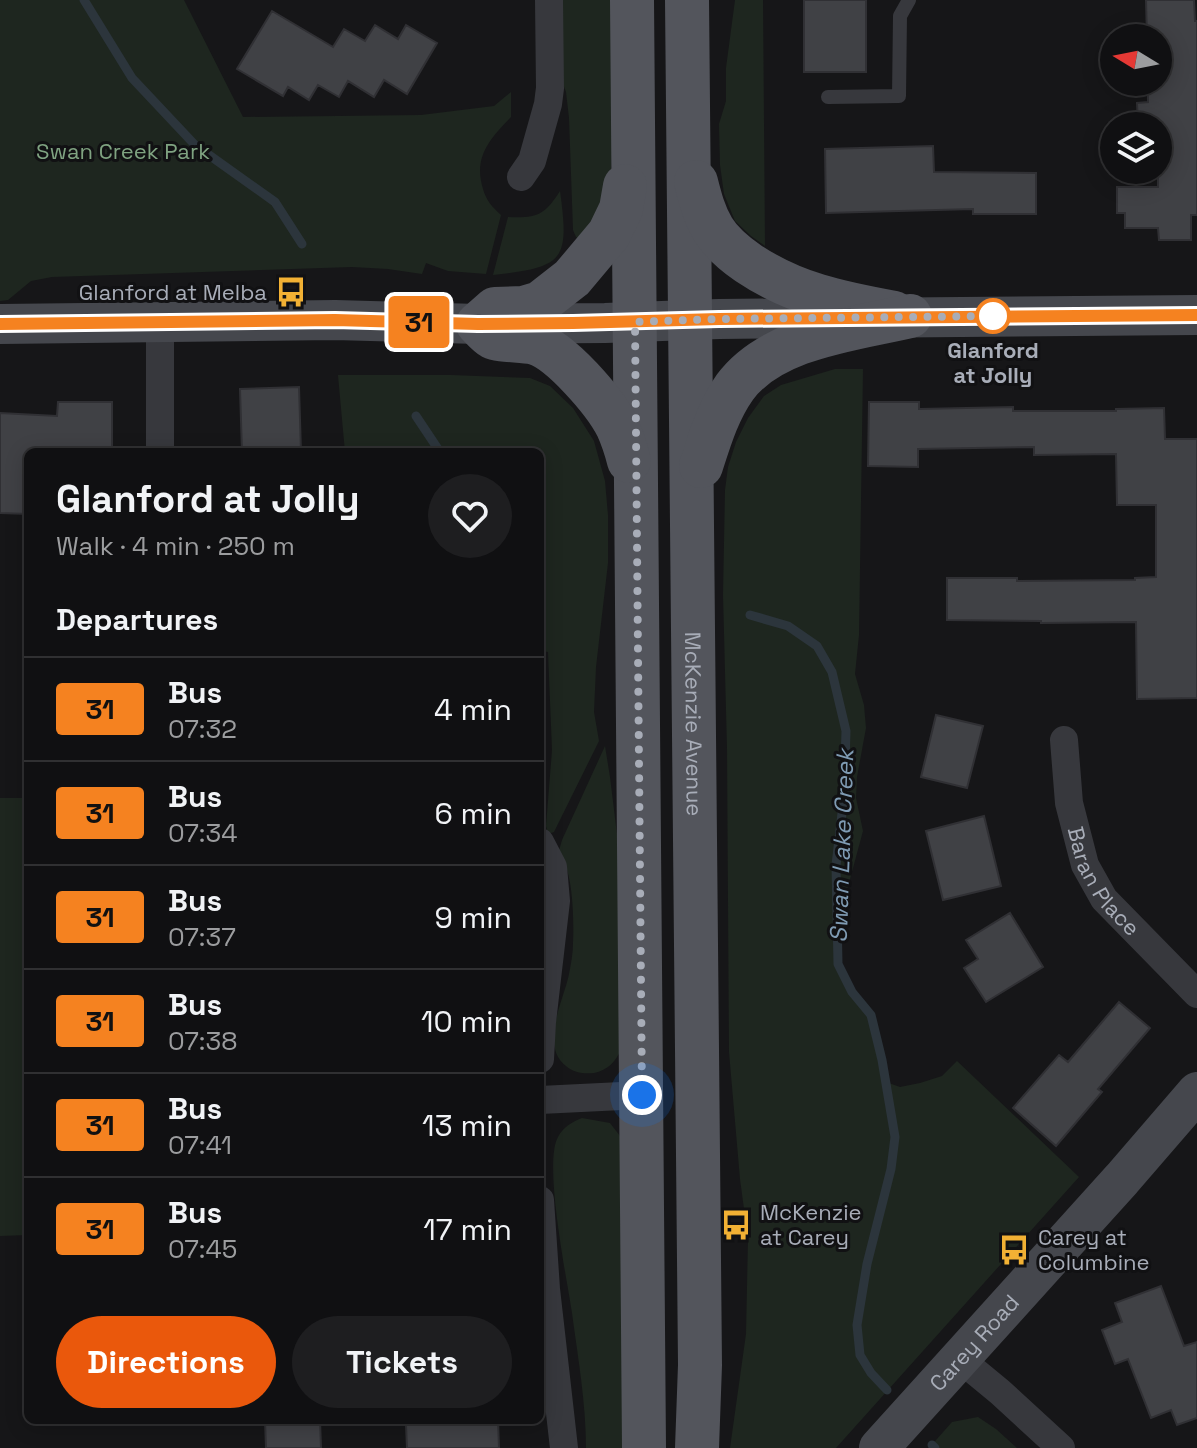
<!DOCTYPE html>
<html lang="en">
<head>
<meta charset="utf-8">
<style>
	:root { --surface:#101012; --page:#1e1e20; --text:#f1f3f6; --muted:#9c9d9f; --line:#303032; --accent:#ea580c }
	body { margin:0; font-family:"Space Grotesk",sans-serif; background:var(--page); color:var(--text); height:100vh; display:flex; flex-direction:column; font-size:30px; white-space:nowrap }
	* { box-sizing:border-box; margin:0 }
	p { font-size:26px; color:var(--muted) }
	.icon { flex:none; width:44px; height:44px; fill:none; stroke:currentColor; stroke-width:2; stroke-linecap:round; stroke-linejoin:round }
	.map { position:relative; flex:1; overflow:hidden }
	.details { position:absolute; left:24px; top:448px; width:520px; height:976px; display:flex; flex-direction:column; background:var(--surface); border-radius:12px; box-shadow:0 4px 20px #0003,0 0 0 2px var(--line) }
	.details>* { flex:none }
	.badge { padding:0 16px; border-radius:6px; font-size:28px; line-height:52px }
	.needle { width:52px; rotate:280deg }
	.controls { position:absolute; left:1100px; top:24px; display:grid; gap:16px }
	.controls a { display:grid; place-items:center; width:72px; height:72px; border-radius:50%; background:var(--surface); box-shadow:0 4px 20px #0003,0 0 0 2px var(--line); font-size:40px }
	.you { position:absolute; width:40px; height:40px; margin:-20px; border:6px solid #fff; border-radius:50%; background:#1a73e8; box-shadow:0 0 0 12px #1a73e833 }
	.map>.badge { position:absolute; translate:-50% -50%; box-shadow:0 0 0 4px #fff }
	h2 { padding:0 32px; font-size:30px; line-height:72px }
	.round { display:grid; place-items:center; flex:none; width:84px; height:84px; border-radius:42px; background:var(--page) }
	.summary { display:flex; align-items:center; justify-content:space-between; height:136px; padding:0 32px }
	h1 { font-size:38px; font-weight:800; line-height:60px }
	.action { display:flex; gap:16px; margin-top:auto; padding:16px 32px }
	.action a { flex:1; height:92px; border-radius:48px; background:var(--accent); color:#fff; font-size:32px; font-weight:800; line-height:92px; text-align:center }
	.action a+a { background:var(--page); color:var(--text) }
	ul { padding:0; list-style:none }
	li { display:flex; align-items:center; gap:24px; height:104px; padding:0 32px; border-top:2px solid var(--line) }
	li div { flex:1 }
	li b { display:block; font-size:30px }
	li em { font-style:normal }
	li .badge { min-width:88px; font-weight:700; text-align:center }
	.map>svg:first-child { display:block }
</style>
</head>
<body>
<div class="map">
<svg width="1197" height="1448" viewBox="0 0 1197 1448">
	<rect width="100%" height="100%" fill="#161618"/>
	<!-- green -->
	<path fill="#1e261f" d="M0 0H184L243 117 421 115 494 106 511 92V117C490 139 473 157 483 189 486 200 492 207 501 215L486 274 448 271 426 263 422 274 388 269 352 267 52 277 31 281 8 300 0 301Z
		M561 0H612L613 144 611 171 606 194 584 243 576 237 573 230 569 118 566 92 563 84Z
		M735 0H763L765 246 751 236 735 221 724 194 720 165 719 124 726 101V68Z
		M560 191C570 262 563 267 493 275L508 217C537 218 544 216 560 191Z
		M835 369H863L859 635 855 674 864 705 866 728 857 777 856 798 863 831 839 920 838 964 852 992 871 1015 886 1082 900 1087 920 1083 942 1076 957 1061 1079 1177 836 1448H730L746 1334 748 1239 740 1179 729 1052 727 748 723 595 725 490 728 467 736 442 748 418 764 396 781 385Z
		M338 375H451L530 378 550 386 573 408 594 441 605 481 608 515V563L596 667 594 712 599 741 554 832 548 834 546 826 552 750 548 652 540 651V452H345Z
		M605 746 610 777 621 867V1050C615 1062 608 1070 594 1073 584 1074 574 1073 566 1066 539 1045 564 1000 569 974 571 964 573 953 573 943 574 924 573 888 567 870 566 864 561 859 558 854L562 840Z
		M0 798H28V1235L0 1236Z
		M582 1118 610 1123 620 1136 623 1448H586C586 1403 578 1358 572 1313 567 1279 543 1163 558 1137 563 1127 572 1122 582 1118Z
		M978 1417 996 1429 1017 1448H929L952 1422Z"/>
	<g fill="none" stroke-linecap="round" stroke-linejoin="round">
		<!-- stream -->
		<path stroke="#2c353c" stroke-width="9" d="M84 0 132 78 195 145 275 202 302 244
			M416 416 440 452
			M750 615 788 626 817 646 832 672 846 731 844 796 836 865 838 964 852 992 871 1015 882 1060 895 1137 891 1169 867 1264 857 1325 860 1355 871 1373 887 1390
			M932 1445 935 1448"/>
	</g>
	<!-- building -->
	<path fill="#404145" stroke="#303034" stroke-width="2" d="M804 0H866V72H804Z
		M1146 0H1194L1195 21H1197V215H1191V240H1159L1158 228H1125V213H1117V187H1158V126H1138L1137 103 1148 102V82H1158V38H1147Z
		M272 11 333 47 344 29 365 41 375 25 398 39 406 25 437 43 407 94 384 80 374 97 348 81 339 97 318 85 309 100 288 87 283 96 237 69Z
		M933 146 934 172 1036 173V214H973V209L826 213 825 149Z
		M299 387 301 452H242L240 389Z
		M58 402H112V452H28V514L0 513V413L57 416Z
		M869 402H919V409L1013 407V411H1116V409L1164 408 1165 439H1197V698L1137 699 1136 622 1041 623V621L947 620V578H1017V581L1135 580V578L1156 577V505H1117L1116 454 1034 455V447L918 449V467L868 466Z
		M936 715 983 726 967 788 921 777Z
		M984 816 1001 886 943 900 926 831Z
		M1010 913 1043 967 986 1002 964 968 978 959 966 940Z
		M1119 1002 1150 1028 1098 1089 1102 1092 1056 1146 1013 1108 1059 1055 1068 1062Z
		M1161 1286 1184 1346 1197 1342V1418L1177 1425 1171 1410 1151 1418 1128 1359 1115 1364 1102 1330 1122 1322 1115 1303Z
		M265 1420H320L321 1448H266Z
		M419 1420H498L499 1448H407L406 1425 419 1424Z"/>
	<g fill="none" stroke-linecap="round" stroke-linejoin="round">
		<!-- lane -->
		<path stroke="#37383d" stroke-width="14" d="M828 97 899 96 900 16 909 0"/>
		<!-- street -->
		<g stroke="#37383d" stroke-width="28">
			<path d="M521 177 532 161 548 104 550 88 549 0"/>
			<path d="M160 452V322"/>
			<path id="s1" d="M1064 740 1069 803 1085 865 1104 899 1197 994"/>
			<path d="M540 842 553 867 556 901 542 1022 540 1059"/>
			<path d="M540 1100 642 1095"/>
			<path d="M540 1200 546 1289 564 1448"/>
			<path d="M960 1359 1000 1392 1061 1448"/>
		</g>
		<!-- secondary -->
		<g stroke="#45474d" stroke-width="40">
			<path d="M0 324 335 320 478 324 605 323 719 319 1197 315"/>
			<path id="s2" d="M879 1448 1122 1179 1197 1092"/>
		</g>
		<!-- primary -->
		<g stroke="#53555c" stroke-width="44">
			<path d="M632 0 644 1448"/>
			<path id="s3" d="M687 0 700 1365 697 1448"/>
			<path d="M696 182C700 198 704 214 713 229 721 242 735 254 748 263 794 294 840 303 894 313"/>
			<path d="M625 186 621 209 609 234 572 278 540 303 523 308 495 309 478 324C482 328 487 334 492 337 500 341 524 340 535 343 561 351 604 401 617 426 622 437 626 449 629 461"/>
			<path d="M701 466C710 438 718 411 735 387 772 337 854 329 910 316"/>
		</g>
	</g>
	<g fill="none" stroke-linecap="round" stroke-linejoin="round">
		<!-- line casing -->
		<g stroke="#fff" stroke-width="18">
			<path id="line" d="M0 324 335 320 478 324 573 323 719 319 1197 315"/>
		</g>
		<!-- line -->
		<use href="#line" stroke="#f58220" stroke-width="12"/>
		<!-- walk -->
		<path stroke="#a8adb8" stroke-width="8" stroke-dasharray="0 14.4" d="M642 1095 635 322 719 319 1001 316H993"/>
	</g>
	<!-- icons -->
	<defs>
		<g id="bus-bare" transform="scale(2.4)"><path d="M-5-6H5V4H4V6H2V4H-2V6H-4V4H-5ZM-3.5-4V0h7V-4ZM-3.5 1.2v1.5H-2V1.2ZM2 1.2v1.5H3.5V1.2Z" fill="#f2b134" stroke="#111113" stroke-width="2.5" paint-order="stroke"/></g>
	</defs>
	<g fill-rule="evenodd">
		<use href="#bus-bare" x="291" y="292"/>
		<use href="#bus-bare" x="736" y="1225"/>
		<use href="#bus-bare" x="1014" y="1250"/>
	</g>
	<!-- markers -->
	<circle fill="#fff" stroke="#f58220" stroke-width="4" cx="993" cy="316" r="16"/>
	<g text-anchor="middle" stroke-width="6" stroke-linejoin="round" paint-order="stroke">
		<!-- park labels -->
		<g font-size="22" fill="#7fa381" stroke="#111113">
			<text x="123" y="159">Swan Creek Park</text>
		</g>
		<!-- poi labels -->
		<g font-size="22" fill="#a8adb8" stroke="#111113" text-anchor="start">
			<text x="267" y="300" text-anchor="end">Glanford at Melba</text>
			<text x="760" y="1220">McKenzie<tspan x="760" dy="25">at Carey</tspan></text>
			<text x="1038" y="1245">Carey at<tspan x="1038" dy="25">Columbine</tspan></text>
		</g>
		<!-- stop labels -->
		<g font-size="22" font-weight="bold" fill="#a8adb8" stroke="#111113">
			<text x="993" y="358">Glanford<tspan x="993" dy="25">at Jolly</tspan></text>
		</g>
		<!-- street labels -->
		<g font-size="22" fill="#a8adb8" stroke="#111113">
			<text dy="8" stroke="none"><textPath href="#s3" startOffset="724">McKenzie Avenue</textPath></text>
			<text dy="8" stroke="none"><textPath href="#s1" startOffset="150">Baran Place</textPath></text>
			<text dy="8" stroke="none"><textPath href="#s2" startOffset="142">Carey Road</textPath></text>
		</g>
		<!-- water labels -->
		<g font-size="24" font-style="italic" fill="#7f9bb3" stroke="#111113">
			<text transform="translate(842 846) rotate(-88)" y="8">Swan Lake Creek</text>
		</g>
	</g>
</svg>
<div class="controls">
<a><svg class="needle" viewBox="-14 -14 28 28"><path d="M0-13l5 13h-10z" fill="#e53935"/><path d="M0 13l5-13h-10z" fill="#9c9d9f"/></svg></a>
<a><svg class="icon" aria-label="layers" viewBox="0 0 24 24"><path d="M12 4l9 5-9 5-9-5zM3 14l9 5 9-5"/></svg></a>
</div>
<div class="you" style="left:642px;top:1095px"></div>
<b class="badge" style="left:419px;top:322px;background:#f58220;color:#111">31</b>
<section class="details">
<div class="summary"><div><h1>Glanford at Jolly</h1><p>Walk · 4 min · 250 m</p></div><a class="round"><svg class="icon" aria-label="heart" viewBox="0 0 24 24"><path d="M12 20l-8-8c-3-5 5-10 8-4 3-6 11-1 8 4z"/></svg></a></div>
<h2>Departures</h2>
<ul>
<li><span class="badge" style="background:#f58220;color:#111">31</span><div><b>Bus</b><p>07:32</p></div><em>4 min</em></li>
<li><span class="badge" style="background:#f58220;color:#111">31</span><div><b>Bus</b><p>07:34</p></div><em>6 min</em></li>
<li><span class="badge" style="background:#f58220;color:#111">31</span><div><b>Bus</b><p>07:37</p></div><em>9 min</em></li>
<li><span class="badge" style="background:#f58220;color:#111">31</span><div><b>Bus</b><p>07:38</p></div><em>10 min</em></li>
<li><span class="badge" style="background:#f58220;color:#111">31</span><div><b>Bus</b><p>07:41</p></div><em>13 min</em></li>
<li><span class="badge" style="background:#f58220;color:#111">31</span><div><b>Bus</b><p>07:45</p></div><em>17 min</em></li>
</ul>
<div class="action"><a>Directions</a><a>Tickets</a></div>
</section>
</div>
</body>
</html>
